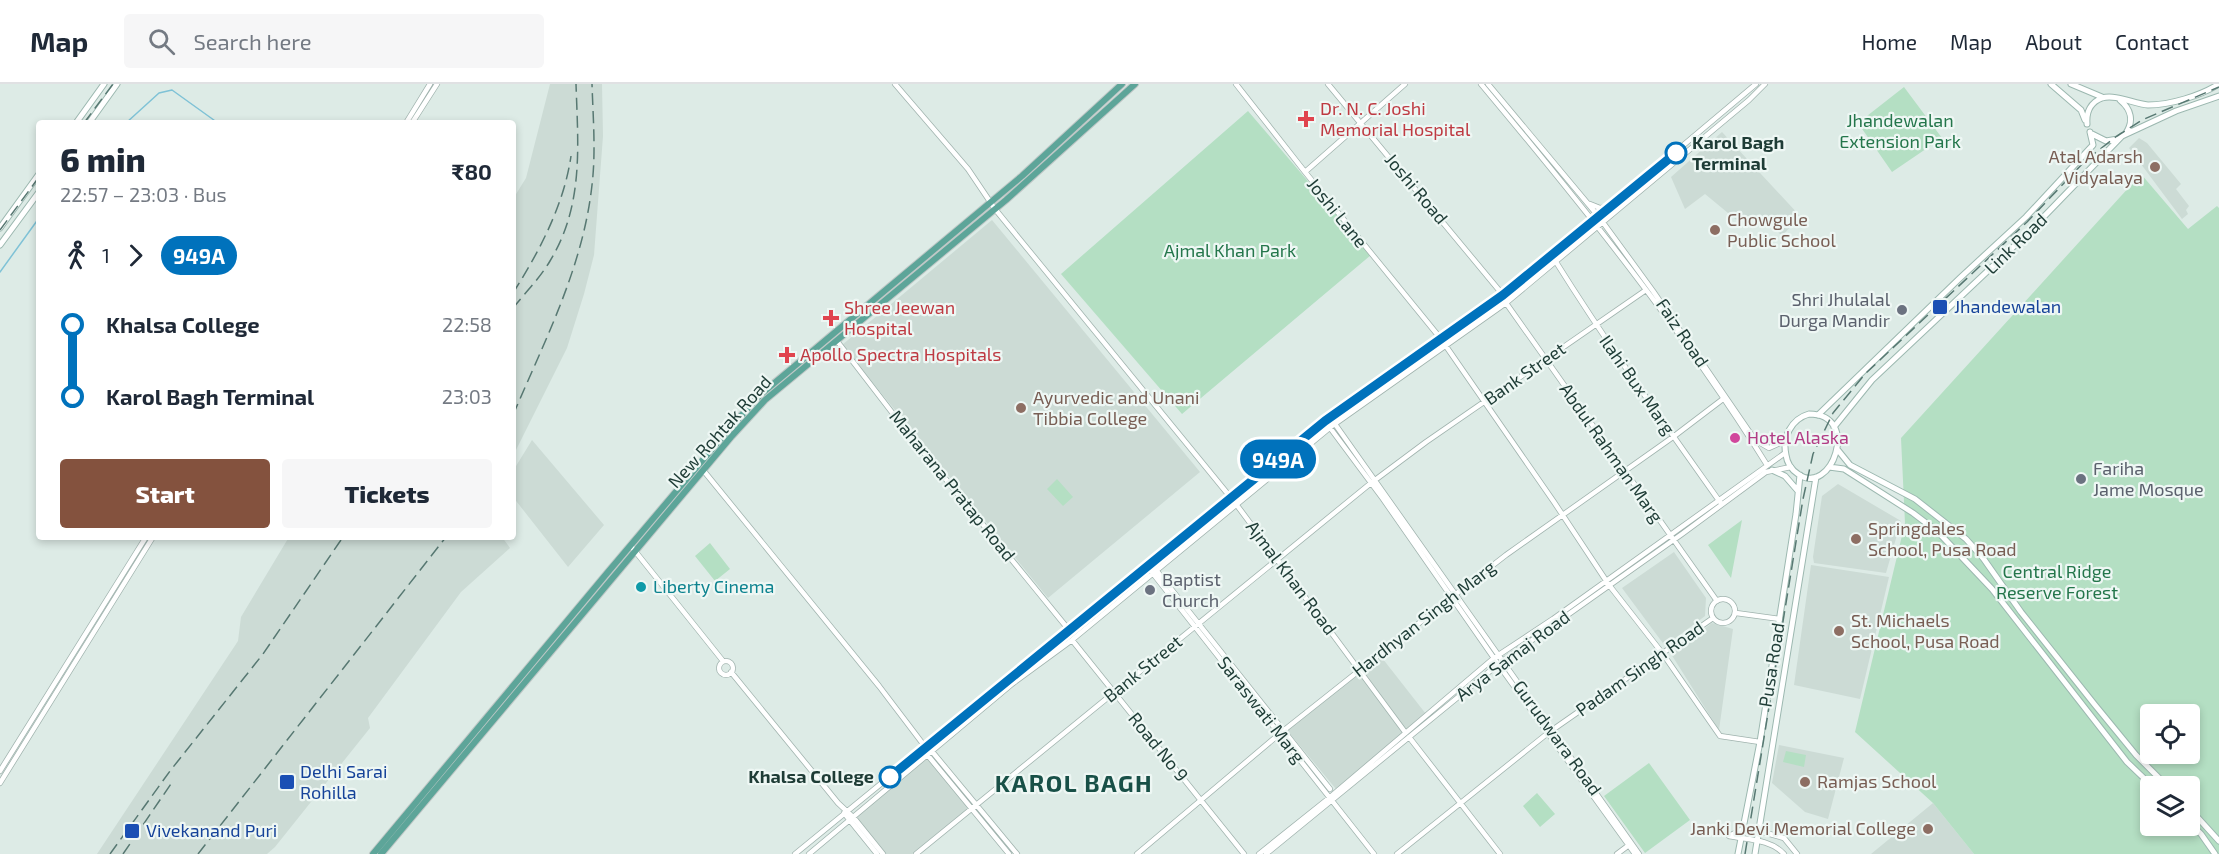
<!DOCTYPE html>
<html lang="en">
<head>
<meta charset="utf-8">
<style>
	:root { --surface:#fff; --page:#f6f6f7; --text:#1f2937; --muted:#747a83; --line:#e0e1e3; --accent:#84523e }
	body { margin:0; font-family:"Exo 2",sans-serif; background:var(--page); color:var(--text); height:100vh; display:flex; flex-direction:column; font-size:22px; white-space:nowrap }
	* { box-sizing:border-box; margin:0 }
	p { font-size:20px; color:var(--muted) }
	.icon { flex:none; width:33px; height:33px; fill:none; stroke:currentColor; stroke-width:2; stroke-linecap:round; stroke-linejoin:round }
	.map { position:relative; flex:1; overflow:hidden }
	.details { position:absolute; left:36px; top:36px; width:480px; height:420px; display:flex; flex-direction:column; background:var(--surface); border-radius:6px; box-shadow:0 3px 9px #0003 }
	.details>* { flex:none }
	.badge { padding:0 12px; border-radius:20px; font-size:21px; line-height:39px }
	.tools { position:absolute; left:2140px; top:620px; display:grid; gap:12px }
	.tools a { display:grid; place-items:center; width:60px; height:60px; border-radius:6px; background:var(--surface); box-shadow:0 3px 9px #0003; font-size:30px }
	.map>.badge { position:absolute; translate:-50% -50%; box-shadow:0 0 0 3px #fff }
	.legs { display:flex; align-items:center; gap:9px; height:66px; padding:0 24px; font-size:20px }
	.legs p { margin-inline-start:auto }
	.summary { display:flex; align-items:center; justify-content:space-between; height:102px; padding:0 24px }
	h1 { font-size:33px; font-weight:800; line-height:45px }
	.button { display:flex; gap:12px; margin-top:auto; padding:12px 24px }
	.button a { flex:1; height:69px; border-radius:6px; background:var(--accent); color:#fff; font-size:24px; font-weight:800; line-height:69px; text-align:center }
	.button a+a { background:var(--page); color:var(--text) }
	ul { padding:0 24px; list-style:none }
	li { display:flex; align-items:center; gap:21px; height:72px; font-size:22px }
	li i { display:grid; place-items:center; width:9px; height:100%; margin:0 8px; background:currentColor }
	li i::after { content:''; width:15px; height:15px; margin:-8px; border:4px solid; border-radius:50%; background:var(--surface) }
	li p { margin-inline-start:auto }
	li:first-child i { background:linear-gradient(#0000 50%,currentColor 0) }
	li:last-child i { background:linear-gradient(currentColor 50%,#0000 0) }
	header { display:flex; align-items:center; gap:36px; box-sizing:border-box; height:84px; padding:0 30px; background:var(--surface); border-bottom:2px solid var(--line) }
	header strong { font-size:28px }
	nav { display:flex; gap:33px; margin-inline-start:auto; font-size:21px }
	.search { width:420px; height:54px; background:var(--page); display:flex; align-items:center; gap:15px; box-sizing:border-box; padding:0 21px; border-radius:6px; color:var(--muted); font-size:22px }
	.map>svg:first-child { display:block }
</style>
</head>
<body>
<header>
<strong>Map</strong>
<div class="search"><svg class="icon" aria-label="search" viewBox="0 0 24 24"><circle cx="10" cy="10" r="6"/><path d="M15 15l6 6"/></svg>Search here</div>
<nav><a>Home</a><a>Map</a><a>About</a><a>Contact</a></nav>
</header>
<div class="map">
<svg width="2219" height="770" viewBox="0 0 2219 770">
	<rect width="100%" height="100%" fill="#ddebe6"/>
	<!-- built -->
	<path fill="#ccdbd5" d="M550 0H602L603 52 594 171 584 210 567 264 513 372V115L526 94Z
		M1722 48 1800 132 1782 152 1760 130 1745 143 1705 110 1685 125 1671 93Z
		M2139 54 2147 59 2181 100 2176 105 2189 122 2186 126 2188 130 2182 135 2129 64Z
		M992 136 1200 388 1048 514 842 261Z
		M532 356 604 441 568 483 513 413V387Z
		M1838 400 1901 437 1886 489 1814 479 1813 473 1822 412Z
		M289 453H502L510 464 461 508 368 634 370 644 275 763 267 770H97L238 557 241 533Z
		M1674 468 1706 514 1705 532 1665 562 1622 504Z
		M1811 481 1889 493 1860 615 1794 601Z
		M1712 539 1733 545 1719 646 1671 570Z
		M1379 570 1426 630 1336 705 1286 645 1361 581 1362 583Z
		M1779 661 1844 674 1828 735 1805 728 1772 699Z
		M931 668 973 721 912 770H881L851 734Z
		M1933 719 1974 770H1871Z"/>
	<!-- green -->
	<path fill="#b4dfc3" fill-rule="evenodd" d="M1904 3 1942 54 1892 88 1858 39Z
		M1248 27 1371 171 1182 330 1061 190Z
		M2141 90 2188 145 2217 122 2219 124V770H1974L1933 719 1855 648 1905 439 1901 354ZM2151 630H2190V669H2151ZM2151 702H2190V741H2151Z
		M1057 395 1073 413 1063 422 1047 405Z
		M1742 436 1731 494 1708 461Z
		M710 459 730 485 715 497 695 472Z
		M1786 667 1806 671 1804 683 1783 678Z
		M1649 679 1690 736 1645 769 1604 712Z
		M1537 709 1555 730 1540 743 1523 722Z"/>
	<g fill="none" stroke-linecap="round" stroke-linejoin="round">
		<!-- stream -->
		<path stroke="#7fc2d6" stroke-width="1.5" d="M126 39 159 9 172 6 218 39
			M0 188 39 134"/>
		<!-- tertiary casing -->
		<g stroke="#a0b3ae" stroke-width="6">
			<path id="tertiary" d="M895 0 968 85 995 125 1236 420 1405 648
				M1236 0 1305 88 1441 255 1554 418 1609 501 1663 570 1720 652 1760 658
				M1328 0 1503 211
				M1481 0C1583 122 1683 246 1767 381
				M1488 0 1599 133 1653 207 1755 356 1769 364 1780 359 1786 353
				M406 39 430 0
				M412 39 437 0
				M1305 88 1405 0
				M1590 120 1600 124 1610 123
				M1556 178C1608 261 1664 339 1720 418
				M1506 219 1717 517
				M837 257 904 344 1069 546
				M1330 333 1639 770
				M1325 337 1383 415 1498 580 1635 770
				M703 386 879 602 923 660
				M631 462 723 577
				M1147 482 1374 770
				M1156 486 1330 705
				M1711 527a12 12 0 1 1 24 0a12 12 0 1 1-24 0Z
				M1736 529 1780 535
				M1072 556 1244 770
				M719 584a7 7 0 1 1 14 0a7 7 0 1 1-14 0Z
				M731 588 838 719 854 734 883 770
				M1409 653 1500 770
				M930 665 1017 770
				M925 668 1009 770
				M0 687 146 453
				M0 699 153 453
				M844 729 877 770
				M1729 752 1743 745 1759 747 1784 754 1797 770
				M1729 752C1748 756 1770 755 1784 770
				M795 770 1327 335 1503 211 1592 138 1756 0
				M809 770 1012 600 1072 556 1332 342 1506 219 1749 16 1765 0
				M916 770 1371 399 1426 358 1646 206
				M1137 770 1283 647 1452 513 1506 471 1673 353 1723 315
				M1259 770 1329 714 1494 574 1553 535 1785 369
				M1266 770 1501 578 1682 450 1766 388 1791 383
				M1397 770 1548 649 1713 534
				M1617 770 1629 761"/>
		</g>
		<!-- secondary casing -->
		<g stroke="#9cb8b0" stroke-width="7">
			<path id="secondary" d="M2051 0 2081 26 2085 36
				M2071 0 2102 13
				M2120 16C2131 25 2134 37 2126 49
				M76 39 104 0
				M89 39 117 0
				M2087 40C2086 28 2091 18 2102 14 2116 10 2134 20 2148 21 2170 21 2200 12 2219 0
				M2092 50 2106 57 2118 55
				M0 144 39 90
				M0 161 39 108
				M1809 330C1862 330 1831 414 1798 390 1792 386 1787 379 1786 371 1782 354 1791 335 1809 330Z
				M1818 331 1960 194 2026 133 2093 61 2090 48
				M1834 343 1872 296 2028 149 2122 52 2176 27 2219 12
				M1837 365 1850 381 1915 415 1966 455 1983 474 2021 528 2095 621 2136 671 2167 702
				M1829 383 1844 385 1913 429 1938 448 1992 505 2127 678 2152 702
				M1772 386 1785 392 1798 407
				M2190 725 2219 757
				M2190 739 2201 750 2215 770
				M1738 770 1760 658 1796 430 1800 391
				M1755 770 1816 393"/>
		</g>
		<!-- primary casing -->
		<g stroke="#c0c8c7" stroke-width="8">
			<path id="primary" d="M373 770 608 488 729 345 760 311 1022 92 1122 0
				M381 770 731 353 765 316 1006 116 1135 0"/>
		</g>
		<!-- tertiary -->
		<use href="#tertiary" stroke="#fff" stroke-width="4.5"/>
		<!-- secondary -->
		<use href="#secondary" stroke="#fff" stroke-width="5"/>
		<!-- primary -->
		<use href="#primary" stroke="#5da599" stroke-width="6"/>
		<!-- rail -->
		<path stroke="#577872" stroke-width="1.5" stroke-dasharray="12 6" stroke-linecap="butt" d="M84 39 113 0
			M0 146 39 93
			M513 209C539 168 564 121 571 72
			M513 224C525 209 540 194 550 177 584 121 578 62 576 0
			M513 331C545 256 583 183 592 101 596 68 593 33 592 0
			M110 770 170 687 263 570 343 453
			M123 770 173 697
			M198 770 446 453
			M1745 770 1803 415 1813 370 1833 329 1865 290 2027 138 2086 76 2117 52 2142 36 2219 3"/>
	</g>
	<g fill="none" stroke-linecap="round" stroke-linejoin="round">
		<!-- line-1 casing -->
		<g stroke="#fff" stroke-width="14">
			<path id="line-1" d="M890 693 1325 337 1503 211 1676 69"/>
		</g>
		<!-- line-1 -->
		<use href="#line-1" stroke="#0072bc" stroke-width="9"/>
	</g>
	<!-- markers -->
	<g fill="#e0444e" stroke="#eef7f4" stroke-width="2">
		<path d="M1303 26h6v6h6v6h-6v6h-6v-6h-6v-6h6z"/>
		<path d="M828 225h6v6h6v6h-6v6h-6v-6h-6v-6h6z"/>
		<path d="M784 262h6v6h6v6h-6v6h-6v-6h-6v-6h6z"/>
	</g>
	<g fill="#fff" stroke="#0072bc" stroke-width="3">
		<circle cx="1676" cy="69" r="10"/>
		<circle cx="890" cy="693" r="10"/>
	</g>
	<g fill="#8d6e63" stroke="#eef7f4" stroke-width="2">
		<circle cx="2155" cy="83" r="6"/>
		<circle cx="1715" cy="146" r="6"/>
		<circle cx="1021" cy="324" r="6"/>
		<circle cx="1856" cy="455" r="6"/>
		<circle cx="1839" cy="547" r="6"/>
		<circle cx="1805" cy="698" r="6"/>
		<circle cx="1928" cy="745" r="6"/>
	</g>
	<g fill="#1a4fb4" stroke="#eef7f4" stroke-width="2">
		<rect x="1932" y="215" width="16" height="16" rx="3"/>
		<rect x="279" y="690" width="16" height="16" rx="3"/>
		<rect x="124" y="739" width="16" height="16" rx="3"/>
	</g>
	<g fill="#6b7280" stroke="#eef7f4" stroke-width="2">
		<circle cx="1902" cy="226" r="6"/>
		<circle cx="2081" cy="395" r="6"/>
		<circle cx="1150" cy="506" r="6"/>
	</g>
	<circle fill="#d1479c" stroke="#eef7f4" stroke-width="2" cx="1735" cy="354" r="6"/>
	<circle fill="#0f9aa8" stroke="#eef7f4" stroke-width="2" cx="641" cy="503" r="6"/>
	<g text-anchor="middle" stroke-width="4.5" stroke-linejoin="round" paint-order="stroke">
		<!-- health labels -->
		<g font-size="18" fill="#be3a42" stroke="#eef7f4" text-anchor="start">
			<text x="1320" y="31">Dr. N. C. Joshi<tspan x="1320" dy="21">Memorial Hospital</tspan></text>
			<text x="844" y="230">Shree Jeewan<tspan x="844" dy="21">Hospital</tspan></text>
			<text x="800" y="277">Apollo Spectra Hospitals</text>
		</g>
		<!-- park labels -->
		<g font-size="18" fill="#24764b" stroke="#eef7f4">
			<text x="1900" y="43">Jhandewalan<tspan x="1900" dy="21">Extension Park</tspan></text>
			<text x="1230" y="173">Ajmal Khan Park</text>
			<text x="2057" y="494">Central Ridge<tspan x="2057" dy="21">Reserve Forest</tspan></text>
		</g>
		<!-- stop labels -->
		<g font-size="18" font-weight="bold" fill="#1e3c36" stroke="#eef7f4" text-anchor="start">
			<text x="1692" y="65">Karol Bagh<tspan x="1692" dy="21">Terminal</tspan></text>
			<text x="874" y="699" text-anchor="end">Khalsa College</text>
		</g>
		<!-- education labels -->
		<g font-size="18" fill="#785e54" stroke="#eef7f4" text-anchor="start">
			<text x="2143" y="79" text-anchor="end">Atal Adarsh<tspan x="2143" dy="21">Vidyalaya</tspan></text>
			<text x="1727" y="142">Chowgule<tspan x="1727" dy="21">Public School</tspan></text>
			<text x="1033" y="320">Ayurvedic and Unani<tspan x="1033" dy="21">Tibbia College</tspan></text>
			<text x="1868" y="451">Springdales<tspan x="1868" dy="21">School, Pusa Road</tspan></text>
			<text x="1851" y="543">St. Michaels<tspan x="1851" dy="21">School, Pusa Road</tspan></text>
			<text x="1817" y="704">Ramjas School</text>
			<text x="1916" y="751" text-anchor="end">Janki Devi Memorial College</text>
		</g>
		<!-- street labels -->
		<g font-size="18" fill="#1e3c36" stroke="#eef7f4">
			<text transform="translate(1416 105) rotate(50)" y="6">Joshi Road</text>
			<text transform="translate(1337 129) rotate(51)" y="6">Joshi Lane</text>
			<text transform="translate(2016 160) rotate(-44)" y="6">Link Road</text>
			<text transform="translate(1682 249) rotate(56)" y="6">Faiz Road</text>
			<text transform="translate(1525 290) rotate(-35)" y="6">Bank Street</text>
			<text transform="translate(1637 301) rotate(55)" y="6">Ilahi Bux Marg</text>
			<text transform="translate(720 348) rotate(-48)" y="6">New Rohtak Road</text>
			<text transform="translate(1611 369) rotate(55)" y="6">Abdul Rahman Marg</text>
			<text transform="translate(952 402) rotate(51)" y="6">Maharana Pratap Road</text>
			<text transform="translate(1291 494) rotate(53)" y="6">Ajmal Khan Road</text>
			<text transform="translate(1424 535) rotate(-38)" y="6">Hardhyan Singh Marg</text>
			<text transform="translate(1513 572) rotate(-37)" y="6">Arya Samaj Road</text>
			<text transform="translate(1772 581) rotate(-81)" y="6">Pusa Road</text>
			<text transform="translate(1143 585) rotate(-39)" y="6">Bank Street</text>
			<text transform="translate(1640 585) rotate(-35)" y="6">Padam Singh Road</text>
			<text transform="translate(1261 626) rotate(52)" y="6">Saraswati Marg</text>
			<text transform="translate(1557 654) rotate(54)" y="6">Gurudwara Road</text>
			<text transform="translate(1158 663) rotate(51)" y="6">Road No 9</text>
		</g>
		<!-- worship labels -->
		<g font-size="18" fill="#5b616d" stroke="#eef7f4" text-anchor="start">
			<text x="1890" y="222" text-anchor="end">Shri Jhulalal<tspan x="1890" dy="21">Durga Mandir</tspan></text>
			<text x="2093" y="391">Fariha<tspan x="2093" dy="21">Jame Mosque</tspan></text>
			<text x="1162" y="502">Baptist<tspan x="1162" dy="21">Church</tspan></text>
		</g>
		<!-- transit labels -->
		<g font-size="18" fill="#164399" stroke="#eef7f4" text-anchor="start">
			<text x="1954" y="229">Jhandewalan</text>
			<text x="300" y="694">Delhi Sarai<tspan x="300" dy="21">Rohilla</tspan></text>
			<text x="146" y="753">Vivekanand Puri</text>
		</g>
		<!-- hotel labels -->
		<g font-size="18" fill="#b23c85" stroke="#eef7f4" text-anchor="start">
			<text x="1747" y="360">Hotel Alaska</text>
		</g>
		<!-- culture labels -->
		<g font-size="18" fill="#0d838f" stroke="#eef7f4" text-anchor="start">
			<text x="653" y="509">Liberty Cinema</text>
		</g>
		<!-- district labels -->
		<g font-size="24" font-weight="bold" letter-spacing="1.5" fill="#185047" stroke="#eef7f4">
			<text x="1074" y="708">KAROL BAGH</text>
		</g>
	</g>
</svg>
<div class="tools">
<a><svg class="icon" aria-label="locate" viewBox="0 0 24 24"><circle cx="12" cy="12" r="6"/><path d="M12 2v4M12 18v4M2 12h4M18 12h4"/></svg></a>
<a><svg class="icon" aria-label="layers" viewBox="0 0 24 24"><path d="M12 4l9 5-9 5-9-5zM3 14l9 5 9-5"/></svg></a>
</div>
<b class="badge" style="left:1278px;top:375px;background:#0072bc;color:#fff">949A</b>
<section class="details">
<div class="summary"><div><h1>6 min</h1><p>22:57 – 23:03 · Bus</p></div><b>₹80</b></div>
<div class="legs"><svg class="icon" aria-label="walk" viewBox="0 0 24 24"><circle cx="13" cy="4" r="2"/><path d="M13 8l-2 6 4 7M11 14l-3 7M7 12l3-4h3l4 4"/></svg>1<svg class="icon" aria-label="forward" viewBox="0 0 24 24"><path d="M9 5l7 7-7 7"/></svg><b class="badge" style="background:#0072bc;color:#fff">949A</b></div>
<ul>
<li><i style="color:#0072bc"></i><b>Khalsa College</b><p>22:58</p></li>
<li><i style="color:#0072bc"></i><b>Karol Bagh Terminal</b><p>23:03</p></li>
</ul>
<div class="button"><a>Start</a><a>Tickets</a></div>
</section>
</div>
</body>
</html>
